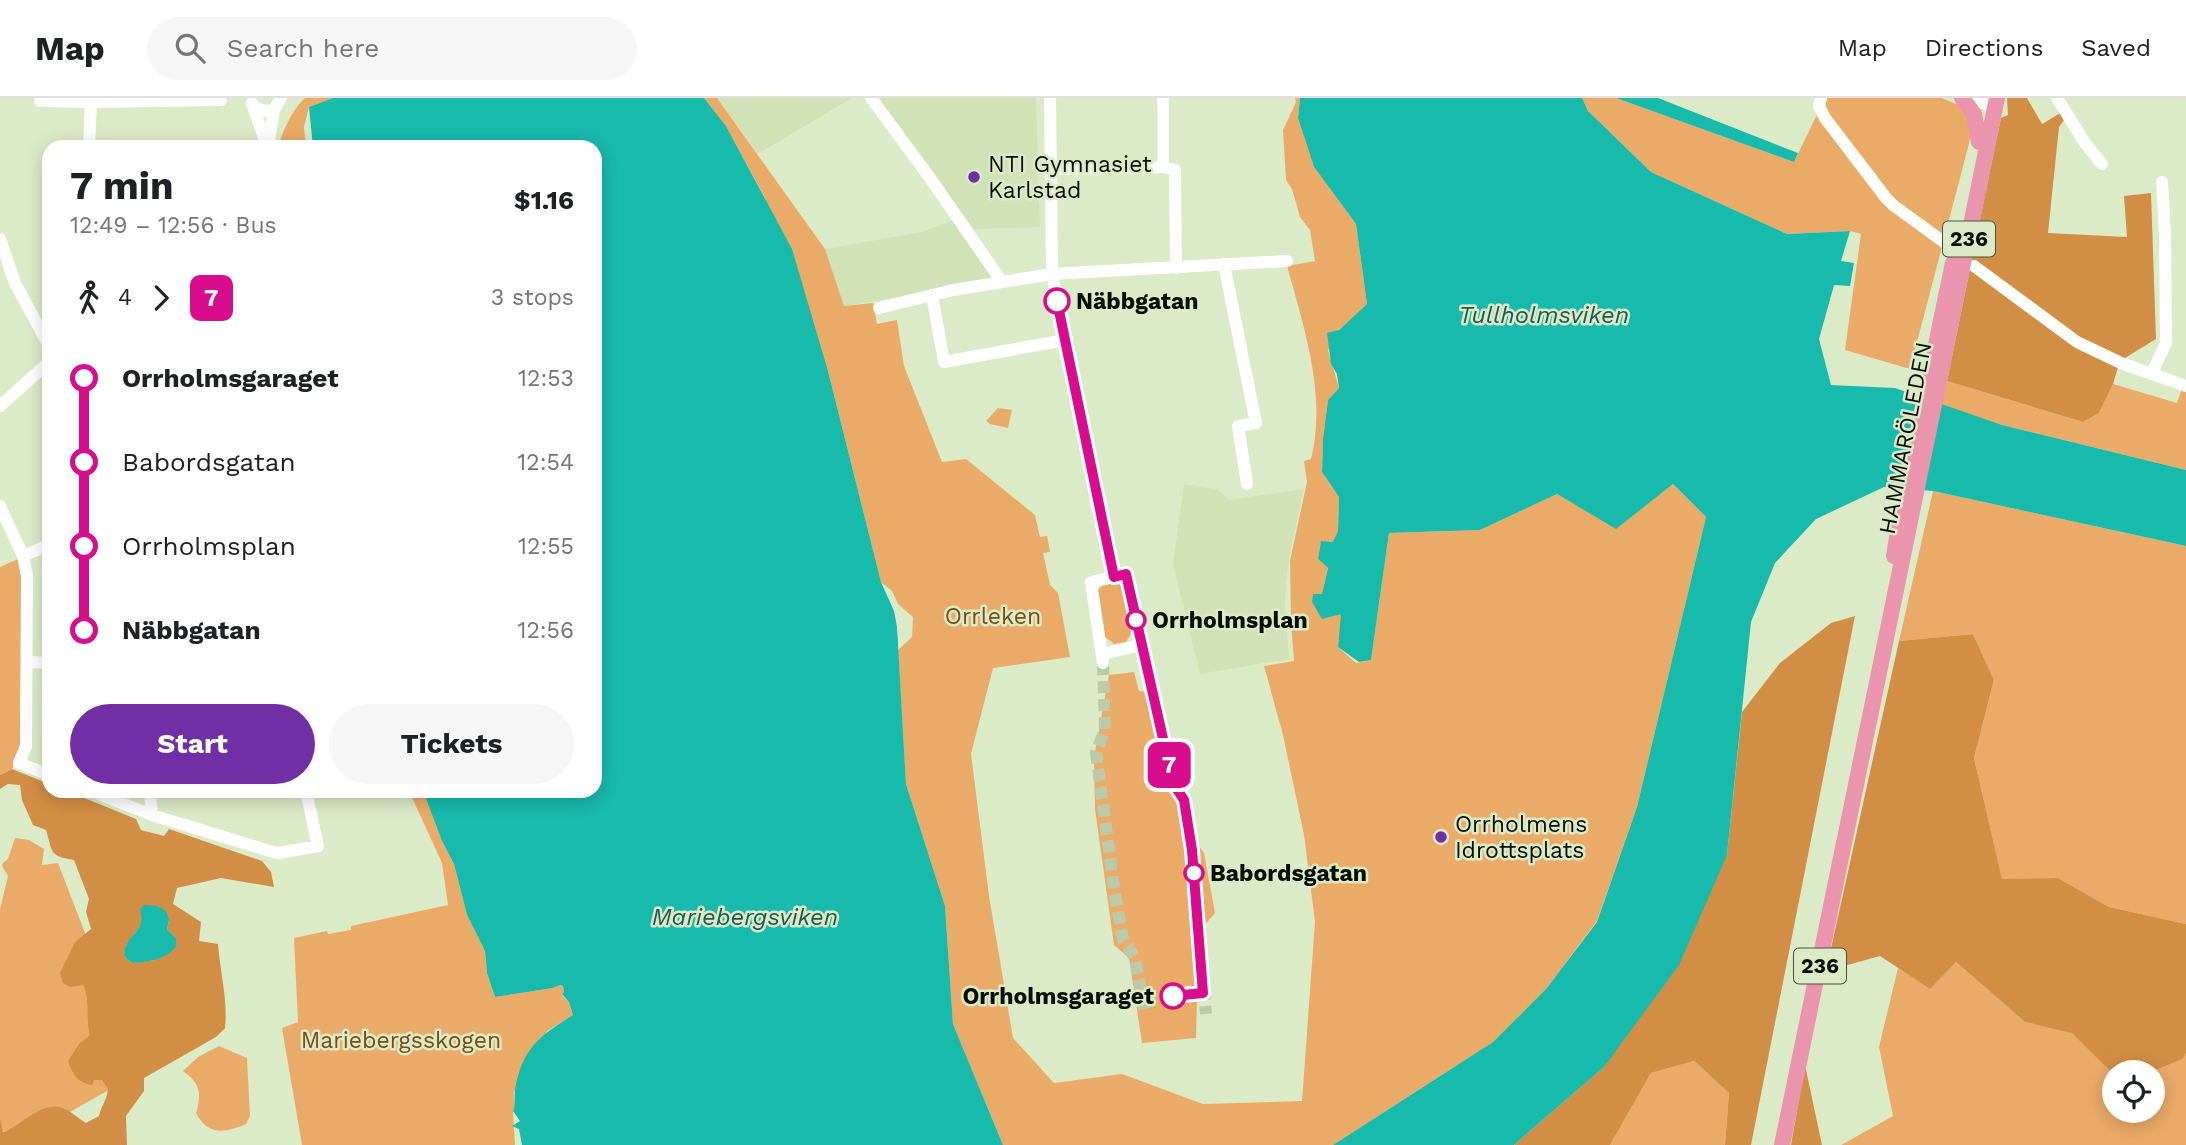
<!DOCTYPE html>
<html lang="en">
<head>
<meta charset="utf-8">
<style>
	:root { --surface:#fff; --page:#f6f6f6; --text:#202124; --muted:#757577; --line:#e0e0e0; --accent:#702fa4 }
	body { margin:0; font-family:"Work Sans",sans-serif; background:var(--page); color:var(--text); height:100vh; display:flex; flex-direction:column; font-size:26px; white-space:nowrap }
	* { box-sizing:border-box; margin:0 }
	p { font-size:23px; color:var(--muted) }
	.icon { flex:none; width:38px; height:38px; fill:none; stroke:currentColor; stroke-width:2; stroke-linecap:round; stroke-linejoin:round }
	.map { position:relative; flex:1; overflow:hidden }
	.details { position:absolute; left:42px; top:42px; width:560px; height:658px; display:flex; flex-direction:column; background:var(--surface); border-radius:21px; box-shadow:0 4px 18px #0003 }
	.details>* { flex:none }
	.badge { padding:0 14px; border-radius:10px; font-size:24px; line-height:46px }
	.tools { position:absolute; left:2102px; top:962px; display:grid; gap:14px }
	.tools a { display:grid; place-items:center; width:63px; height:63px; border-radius:50%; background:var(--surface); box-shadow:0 4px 18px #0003; font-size:35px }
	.map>.badge { position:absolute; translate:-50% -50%; box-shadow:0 0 0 4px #fff }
	.legs { display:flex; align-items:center; gap:10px; height:77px; padding:0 28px; font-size:23px }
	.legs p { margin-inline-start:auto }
	.overview { display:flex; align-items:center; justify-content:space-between; height:119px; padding:0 28px }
	h1 { font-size:38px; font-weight:700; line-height:52px }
	.button { display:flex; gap:14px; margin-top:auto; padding:14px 28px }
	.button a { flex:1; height:80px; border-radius:42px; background:var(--accent); color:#fff; font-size:28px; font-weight:700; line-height:80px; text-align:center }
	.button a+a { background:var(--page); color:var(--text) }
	ul { padding:0 28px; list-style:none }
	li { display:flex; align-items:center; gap:24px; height:84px; font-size:26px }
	li i { display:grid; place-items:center; width:10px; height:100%; margin:0 9px; background:currentColor }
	li i::after { content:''; width:18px; height:18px; margin:-9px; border:5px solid; border-radius:50%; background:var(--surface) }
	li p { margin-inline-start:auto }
	li:first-child i { background:linear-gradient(#0000 50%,currentColor 0) }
	li:last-child i { background:linear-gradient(currentColor 50%,#0000 0) }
	header { display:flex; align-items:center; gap:42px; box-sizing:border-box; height:98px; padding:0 35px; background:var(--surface); border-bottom:2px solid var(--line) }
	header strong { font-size:33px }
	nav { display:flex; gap:38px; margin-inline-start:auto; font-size:24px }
	.search { width:490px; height:63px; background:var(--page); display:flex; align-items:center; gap:18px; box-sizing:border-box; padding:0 24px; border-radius:38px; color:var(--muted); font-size:26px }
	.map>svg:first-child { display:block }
</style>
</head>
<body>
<header>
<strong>Map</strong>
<div class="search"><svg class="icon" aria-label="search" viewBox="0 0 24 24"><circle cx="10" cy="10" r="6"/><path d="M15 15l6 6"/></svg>Search here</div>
<nav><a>Map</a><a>Directions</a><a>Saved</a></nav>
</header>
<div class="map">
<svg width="2186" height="1047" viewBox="0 0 2186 1047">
	<rect width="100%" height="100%" fill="#dcebc7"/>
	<!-- built -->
	<path fill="#d1e2b7" d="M717 0H852L758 56Z
		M875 0H1036L1040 129 974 131Z
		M956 121 999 183 844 208 825 151 922 134Z
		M1184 386 1217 391 1230 402 1304 391 1289 460 1286 485 1285 507 1289 561 1200 576 1173 466Z"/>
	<!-- green -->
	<path fill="#ebab68" d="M305 0H333L309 9 304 29 306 49H278C283 32 292 12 305 0Z
		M704 0H717L825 151 844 208 873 205 877 226 897 222 904 268 942 364 966 361 1035 417 1040 439 1047 438 1050 454 1043 455 1050 487 1058 495 1070 559 993 570 971 656 989 798 1013 940 1054 985 1122 976 1203 1006 1302 1003 1315 824 1304 737 1283 637 1264 568 1294 563 1291 525 1290 463 1307 384 1304 363 1311 361C1327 297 1304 230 1287 168L1315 163 1310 132 1300 119 1292 91 1286 82 1283 32 1296 4 1295 0H1300L1298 20 1314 69 1356 126 1367 206 1339 232 1328 252 1339 290 1328 302 1323 341 1322 374 1339 399 1338 433 1334 445 1321 444 1318 461 1328 469 1322 497 1342 515 1338 549 1356 565 1371 562 1389 435 1480 432 1557 396 1616 430 1673 386 1706 419 1637 709 1597 823 1546 891 1493 944 1333 1047H1003L953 926 945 808 906 686 898 552 912 539 913 519 898 506 892 493 881 484 828 273 764 98 726 28Z
		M1582 0H1616L1794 64 1825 0H1942L1963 9 1972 34 1910 271 1845 252 1861 136 1850 133 1787 136 1651 74 1588 13Z
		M1947 283 2083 324 2099 315 2113 286 2177 305 2182 290 2186 291V372L2002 327 1940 307Z
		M998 310 1012 312 1008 330 990 326 986 323Z
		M1933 393 2186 448V826L2109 809 2058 780 2002 782 1974 660 1994 582 1973 536 1899 543Z
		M18 461 24 479 25 646 12 671 0 677V469Z
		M1114 485 1121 487 1125 493 1132 534 1126 544 1114 546 1104 538 1097 493 1102 488Z
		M1134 574 1139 593 1148 594 1167 677 1183 690 1195 743 1204 755 1215 815 1202 830 1207 886 1197 901 1196 940 1142 945 1129 860 1114 847 1095 711 1094 659 1109 577Z
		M409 693H423L442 743 454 766 467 817 485 853 487 875 495 899 553 890 560 887 563 888 564 894 562 897 569 904 573 917 547 933 514 994 515 1010 513 1013 515 1047H302L282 930 298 924 294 840 327 833 328 836 351 832V828L448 807 442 765Z
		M15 740 29 742 44 751 42 767 58 765 139 975 68 1015 0 1034V811L8 778 2 768 3 765 8 761Z
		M1956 864 2025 924 2072 934 2114 977V1013H2152V975H2148L2183 961 2186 955V1047H1841L1893 1018 1879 949 1898 870 1930 890Z
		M219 948 247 960 250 1018 246 1026C225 1035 208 1038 196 1015 202 995 200 985 183 973L198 959Z
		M1694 963 1729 995 1725 1047H1610L1651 975Z"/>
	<!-- forest -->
	<path fill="#d28e44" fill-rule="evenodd" d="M2007 0H2027L2042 26 2064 13 2067 18 2059 29 2048 135 2127 139 2124 98 2151 95 2156 241 2120 263 2113 286 2099 315 2083 324 1947 283 1995 48 2001 20 2008 17Z
		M1855 518 1751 1047H1725L1729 995 1694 963 1651 975 1610 1047H1514L1604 969 1727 757 1742 614 1780 565 1831 525Z
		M1973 536 1994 582 1974 660 2002 781 2058 780 2109 809 2186 826V955L2183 961 2148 975H2114V977L2072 935 2025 924 1956 864 1930 891 1880 858 1826 873 1899 543Z
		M12 671 49 686V693H67L136 721 141 732 164 738 169 731 262 763 271 774 274 789 221 780 177 790 173 806 201 824 199 843 218 846C220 874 228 902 225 930L216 939 144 980V993L126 1018 127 1047H0V1021L3 1034C23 1027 40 1003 63 1010 71 1013 79 1021 86 1025L99 1018C101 1008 107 1002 108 991L102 982H94L92 987C76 984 73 976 68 963L79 946 90 937C85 922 91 902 83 887L70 889 63 885 60 875 75 844 91 831 86 814 89 801 74 762C49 758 53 755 46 732L33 727 22 702 20 687 8 686 0 691V677ZM143 821 169 822 167 831 176 840 155 862 132 865 124 858C125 839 139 836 143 821Z
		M1805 967 1822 1047H1791Z"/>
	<!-- water -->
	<path fill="#18baac" d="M333 0H704L726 28 792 151 828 273 881 484 894 513 897 529 906 686 945 808 953 926 1003 1047H522L519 1031 512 1028 520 1023 513 1013C516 1006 514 1000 515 992 522 951 539 938 573 917L569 904 562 896 564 894 563 888 560 887 553 890 495 899 487 875 485 853 467 817 454 766 442 743 423 693H595V49H313L309 9Z
		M1300 0H1582L1588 13 1651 74 1787 136 1850 133 1841 163 1854 165 1850 188 1834 187 1819 241 1831 287 1895 290 2002 327 2186 372V448L1933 393 1884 389 1816 421 1775 465 1751 524 1727 757 1679 867 1604 969 1514 1047H1333L1493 944 1546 891 1597 824 1637 709 1706 419 1673 386 1616 431 1557 396 1480 432 1389 435 1371 562 1359 564 1338 549 1341 516 1322 521 1312 504 1313 496H1322L1328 470 1318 461 1321 443 1333 444 1338 433 1339 399 1322 374 1323 341 1328 302 1339 290 1337 276 1331 266 1327 235 1339 232 1367 206 1356 126 1314 69 1298 20Z
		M1616 0H1658L1798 55 1794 64Z
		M144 807 157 808 166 813 169 822 167 831 176 840V848C166 862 148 864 132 865L124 858C125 834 147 836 140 812Z"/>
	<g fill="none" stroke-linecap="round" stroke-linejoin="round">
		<!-- minor-tunnel -->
		<path stroke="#bccaaa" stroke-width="12" stroke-dasharray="12 6" stroke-linecap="butt" d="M1945 145 1969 165
			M1143 556 1173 685 1184 702 1192 752 1206 916
			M1103 565 1105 631 1096 655 1115 797 1123 841 1135 860 1145 914
			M1143 901 1203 895"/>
		<!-- minor -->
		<path stroke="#fff" stroke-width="12" d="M871 0 930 80 1002 184
			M1050 0 1052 176 1114 479
			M1821 0 1819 8 1825 20 1886 100 1893 107 1945 145
			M1967 0 1995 9
			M2057 0 2085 45 2102 66
			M40 3 91 4 221 2
			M252 5 267 49
			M252 6C258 13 265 14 274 12L281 0
			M89 49 91 4
			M268 49 274 12
			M1163 69V0
			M1050 71 1163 69 1175 72 1176 170
			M0 141 15 185 49 248
			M1224 166 1256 325 1238 328 1247 386
			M1974 168 2077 244 2121 265 2186 288
			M932 197 944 264 1065 242
			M879 210 953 192 1052 176 1287 163
			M2152 275 2166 245 2165 136 2162 84
			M0 308 49 264
			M0 408 23 458 27 478 26 648 19 665 49 677
			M23 458 49 447
			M1103 556 1141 547
			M27 564 49 565
			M1103 565 1091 484 1126 476 1143 556
			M91 693 152 717 273 754 279 755 318 748 306 693
			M150 693 152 717"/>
		<!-- major -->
		<path stroke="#ea94ae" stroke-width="16" d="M1962 0 1974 16 1979 44
			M1894 458 1902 410 1953 165
			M1782 1047 1997 0"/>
	</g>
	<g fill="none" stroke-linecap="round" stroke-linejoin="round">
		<!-- line-1 casing -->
		<g stroke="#fff" stroke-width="16">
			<path id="line-1" d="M1057 203 1114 479 1126 476 1173 685 1184 702 1192 752 1203 895 1173 898"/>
		</g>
		<!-- line-1 -->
		<use href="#line-1" stroke="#d80c8c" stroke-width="10"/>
	</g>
	<!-- markers -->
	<g fill="#702fa4" stroke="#dcebc7" stroke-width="2.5">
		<circle cx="974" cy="79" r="7"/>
		<circle cx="1441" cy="739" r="7"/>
	</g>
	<g fill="#fff" stroke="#d80c8c" stroke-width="3.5">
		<circle cx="1057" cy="203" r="12"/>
		<circle cx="1136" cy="522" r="9"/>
		<circle cx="1194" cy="775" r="9"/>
		<circle cx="1173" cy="898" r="12"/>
	</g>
	<g text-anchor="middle" stroke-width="5" stroke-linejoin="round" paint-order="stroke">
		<!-- shield labels -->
		<g fill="#dcebc7" stroke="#48503e" stroke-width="2">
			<rect x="1943" y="123.5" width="52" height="35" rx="5"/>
			<rect x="1794" y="850.5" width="52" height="35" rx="5"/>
		</g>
		<g font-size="21" font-weight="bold" fill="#090e03">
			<text x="1969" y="148">236</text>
			<text x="1820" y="875">236</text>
		</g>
		<!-- poi labels -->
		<g font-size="23" fill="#090e03" stroke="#dcebc7" text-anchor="start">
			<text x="988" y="74">NTI Gymnasiet<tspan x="988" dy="26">Karlstad</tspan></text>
			<text x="1455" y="734">Orrholmens<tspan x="1455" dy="26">Idrottsplats</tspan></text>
		</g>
		<!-- stop labels -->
		<g font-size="23" font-weight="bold" fill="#090e03" stroke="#dcebc7" text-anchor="start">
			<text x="1076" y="211">Näbbgatan</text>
			<text x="1152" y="530">Orrholmsplan</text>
			<text x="1210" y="783">Babordsgatan</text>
			<text x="1154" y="906" text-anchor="end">Orrholmsgaraget</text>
		</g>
		<!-- street labels -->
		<g font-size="23" fill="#090e03" stroke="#dcebc7">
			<text transform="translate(1905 340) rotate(-79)" y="8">HAMMARÖLEDEN</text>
		</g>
		<!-- park labels -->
		<g font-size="23" fill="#794b15" stroke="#dcebc7">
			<text x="993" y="526">Orrleken</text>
			<text x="401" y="950">Mariebergsskogen</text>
		</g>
		<!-- water labels -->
		<g font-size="24" font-style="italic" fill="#1f5953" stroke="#dcebc7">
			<text x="1544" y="225">Tullholmsviken</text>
			<text x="745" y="827">Mariebergsviken</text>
		</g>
	</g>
</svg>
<div class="tools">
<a><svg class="icon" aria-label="locate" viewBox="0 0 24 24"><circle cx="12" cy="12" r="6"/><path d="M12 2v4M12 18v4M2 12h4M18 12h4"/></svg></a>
</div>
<b class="badge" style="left:1169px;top:667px;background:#d80c8c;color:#fff">7</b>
<section class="details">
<div class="overview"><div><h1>7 min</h1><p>12:49 – 12:56 · Bus</p></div><b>$1.16</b></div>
<div class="legs"><svg class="icon" aria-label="walk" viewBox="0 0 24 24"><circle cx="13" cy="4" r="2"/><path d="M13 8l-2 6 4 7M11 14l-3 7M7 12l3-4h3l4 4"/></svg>4<svg class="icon" aria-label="forward" viewBox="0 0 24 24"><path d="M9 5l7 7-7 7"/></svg><b class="badge" style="background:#d80c8c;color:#fff">7</b><p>3 stops</p></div>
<ul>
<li><i style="color:#d80c8c"></i><b>Orrholmsgaraget</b><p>12:53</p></li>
<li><i style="color:#d80c8c"></i><span>Babordsgatan</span><p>12:54</p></li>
<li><i style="color:#d80c8c"></i><span>Orrholmsplan</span><p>12:55</p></li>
<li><i style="color:#d80c8c"></i><b>Näbbgatan</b><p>12:56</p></li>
</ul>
<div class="button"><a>Start</a><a>Tickets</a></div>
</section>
</div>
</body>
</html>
